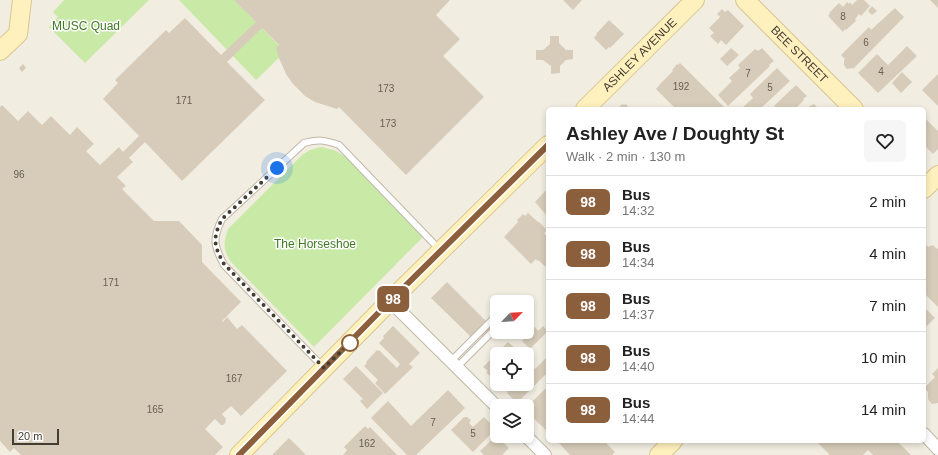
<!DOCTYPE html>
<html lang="en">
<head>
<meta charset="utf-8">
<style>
	:root { --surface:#fff; --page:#f6f6f6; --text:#222; --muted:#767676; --line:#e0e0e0 }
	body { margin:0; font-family:Helvetica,sans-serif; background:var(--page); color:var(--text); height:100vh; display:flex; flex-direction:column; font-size:15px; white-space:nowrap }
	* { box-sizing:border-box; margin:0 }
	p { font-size:13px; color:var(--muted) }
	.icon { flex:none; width:22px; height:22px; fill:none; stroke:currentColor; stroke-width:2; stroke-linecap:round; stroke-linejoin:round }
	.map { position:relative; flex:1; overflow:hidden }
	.side { position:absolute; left:546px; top:107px; width:380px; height:336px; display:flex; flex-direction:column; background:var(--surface); border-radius:6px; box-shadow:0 2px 6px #0003 }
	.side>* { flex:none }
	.badge { padding:0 8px; border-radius:6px; font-size:14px; line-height:26px }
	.needle { width:26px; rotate:66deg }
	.controls { position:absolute; left:490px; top:295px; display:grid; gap:8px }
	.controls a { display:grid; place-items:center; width:44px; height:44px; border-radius:6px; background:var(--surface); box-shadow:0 2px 6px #0003; font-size:20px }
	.scale { position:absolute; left:12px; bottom:10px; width:47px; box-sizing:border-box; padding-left:4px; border:2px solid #433d32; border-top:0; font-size:11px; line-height:14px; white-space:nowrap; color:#433d32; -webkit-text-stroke:3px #fff; paint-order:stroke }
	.you { position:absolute; width:20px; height:20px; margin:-10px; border:3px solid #fff; border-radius:50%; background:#1a73e8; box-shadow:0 0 0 6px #1a73e833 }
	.map>.badge { position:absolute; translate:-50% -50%; box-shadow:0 0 0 2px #fff }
	.round { display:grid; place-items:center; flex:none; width:42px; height:42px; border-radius:6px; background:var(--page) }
	.headline { display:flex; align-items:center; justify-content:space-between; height:68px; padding:0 20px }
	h1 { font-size:19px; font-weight:800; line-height:30px }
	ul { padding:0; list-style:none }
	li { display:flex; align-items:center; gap:12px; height:52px; padding:0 20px; border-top:1px solid var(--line) }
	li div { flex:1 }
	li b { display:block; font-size:15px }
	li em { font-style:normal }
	li .badge { min-width:44px; font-weight:700; text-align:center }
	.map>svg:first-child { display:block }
</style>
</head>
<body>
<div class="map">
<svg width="938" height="455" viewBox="0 0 938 455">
	<rect width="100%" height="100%" fill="#f2ede1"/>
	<!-- green -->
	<path fill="#c9eaa7" d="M64 0H149L85 63 49 27 58 17 53 12Z
		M179 0H235L285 52 256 80Z
		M321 147 334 150 346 157 424 236 314 347 231 262C223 250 223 243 228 229L302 155 310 150Z"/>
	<!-- building -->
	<path fill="#d7ccb9" d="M234 0H450L436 15 460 39 443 56 484 97 406 175 339 107 337 109 315 102 305 96 293 84 286 74 279 58 276 47 279 45 262 28 227 62 265 100 182 181 145 142 129 158 133 162 117 177 126 186 122 189 154 221H179L202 245V262L241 302 222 321 223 322 227 317 237 329 242 325 287 371 241 416 231 406 222 414 226 419 225 423 223 425H221L215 419 205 429 223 447 215 455H21L14 448 10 452 0 441V107L2 105 18 121 28 111 42 125 51 116 70 135 77 127 94 144 86 151 100 165 119 147 123 152 139 136 103 99 118 83 115 80 166 30 169 33 185 18 221 55 256 22Z
		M563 0H582L573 10Z
		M857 0H864L870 6 861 16 859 14 855 19 856 21 846 30 845 29 843 32 828 16 830 13H829L839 3 843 7 847 2 849 4 850 2 852 5Z
		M930 0H938V8Z
		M872 6 877 11 872 15 868 11Z
		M895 8 904 17 853 69 852 68 847 69 844 65V60L845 59 841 55 869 27 871 30Z
		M722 9 725 12 728 10 744 26 726 45 721 40 718 44 710 36 714 33 709 28 720 17 717 14Z
		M609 20 624 34 610 48 609 47 606 50 594 38 597 34H596Z
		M550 36H559V43L566 50H573V59L566 60 560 66V73L551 74V66L543 60H536V50H543L550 44Z
		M907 46 917 56 878 93 858 73 877 54 888 65Z
		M731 48 739 55 727 66 720 59Z
		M762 48 774 61 769 65 770 66 728 106 718 95 732 81 729 78 740 68 738 65 755 49 758 51Z
		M680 63 726 109H676L656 89 661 83 673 71 672 70 677 64 678 65Z
		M23 64 26 68 22 72 19 68Z
		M777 68 790 81 760 109H743L742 108 753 98 750 94Z
		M902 72 912 82 901 93 892 83Z
		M938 74V106L922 90Z
		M796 85 807 96 803 99 804 100 795 109H778L774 106 777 103Z
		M622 104 624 105 626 104 630 109H619L618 108Z
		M814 104 819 109H807L810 106Z
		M924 117 938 131V149L933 154 925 146 924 147Z
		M548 188V217L535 202Z
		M528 213 538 222H539L547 230 544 233 548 238V264L546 267 538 260 537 261 536 259 531 264 504 237 518 222 517 220 523 214 525 216Z
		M924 243 928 247 930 246 933 245 937 249 938 248V307L924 293Z
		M447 282 493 328 483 338 477 331 471 337 431 298Z
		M924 307 935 318 927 326 924 323Z
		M393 326 420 353 409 364 413 367 385 394 375 383 378 380 364 366 367 363 366 362 377 350 378 351 379 350 397 368 400 364 379 343 384 338 383 336Z
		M543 326 548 331 530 349 522 341 535 327 538 331Z
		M508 342 522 354H497V383L486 372 488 371 483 367Z
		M548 356V372L517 403 507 393 508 392 503 388 507 384H527V364L528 362 535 369Z
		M356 366 383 393 367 409 360 401 363 399 343 379Z
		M938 368V403L932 404 928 399V392L924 388 935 377 932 374Z
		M548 386V432L527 412V407Z
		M448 390 465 408 416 455H407L371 418 388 401 411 426Z
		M464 417H467L471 420 469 423 473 427 484 417 496 429 473 452 451 430Z
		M365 426 368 429 370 427 397 455H343L347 450 344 447Z
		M497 435V436L509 448 502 455H484L480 451Z
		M289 438 306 455H272Z
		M556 441H605L607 443V444L615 452 612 455H570L559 443V444Z
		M816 441H897L911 455H873L868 450 863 455H830Z"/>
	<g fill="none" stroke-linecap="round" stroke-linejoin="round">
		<!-- lane casing -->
		<g stroke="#c0b8a7" stroke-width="8">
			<path id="lane" d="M451 361 497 315
				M323 367 224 265C214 246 212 239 222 219L304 143C318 139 325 140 339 145L440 250
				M457 367 497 327"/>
		</g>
		<!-- street casing -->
		<g stroke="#c0b8a7" stroke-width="14">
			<path id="street" d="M390 301 497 407
				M924 434 938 449
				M526 436 545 455"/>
		</g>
		<!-- secondary casing -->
		<g stroke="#d8c78f" stroke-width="20">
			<g id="secondary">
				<path id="s1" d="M745 0 854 109"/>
				<path d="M0 51 18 34 22 0"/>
				<path id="s2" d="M585 109 695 0"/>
				<path d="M924 189 938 175"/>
				<path d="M239 455 390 301 548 145"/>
				<path d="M659 455 673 441"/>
			</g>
		</g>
		<!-- lane -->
		<use href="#lane" stroke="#fff" stroke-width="6"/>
		<!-- street -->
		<use href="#street" stroke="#fff" stroke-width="12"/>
		<!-- secondary -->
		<use href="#secondary" stroke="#fff1be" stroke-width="18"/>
	</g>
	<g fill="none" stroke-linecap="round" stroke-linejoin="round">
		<!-- line casing -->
		<g stroke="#fff" stroke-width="9">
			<path id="line" d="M239 455 390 301 548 145"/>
		</g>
		<!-- line -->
		<use href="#line" stroke="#8b5e3c" stroke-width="6"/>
		<!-- walk -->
		<path stroke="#433d32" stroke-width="4" stroke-dasharray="0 7.2" d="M277 168 222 219C212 239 214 246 224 264L324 368 353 340 350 343"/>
	</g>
	<!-- markers -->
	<circle fill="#fff" stroke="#8b5e3c" stroke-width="2" cx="350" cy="343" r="8"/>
	<g text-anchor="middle" stroke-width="3" stroke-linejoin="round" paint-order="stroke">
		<!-- number labels -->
		<g font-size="10" fill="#686154">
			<text x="843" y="20">8</text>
			<text x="866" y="46">6</text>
			<text x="881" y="75">4</text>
			<text x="748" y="77">7</text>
			<text x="681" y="90">192</text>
			<text x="770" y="91">5</text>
			<text x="386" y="92">173</text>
			<text x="184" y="104">171</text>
			<text x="388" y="127">173</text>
			<text x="19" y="178">96</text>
			<text x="111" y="286">171</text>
			<text x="234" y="382">167</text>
			<text x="155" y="413">165</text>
			<text x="433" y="426">7</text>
			<text x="473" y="437">5</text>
			<text x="367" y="447">162</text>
		</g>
		<!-- park labels -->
		<g font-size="12" fill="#407823" stroke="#fff">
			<text x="86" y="30">MUSC Quad</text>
			<text x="315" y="248">The Horseshoe</text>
		</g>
		<!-- street labels -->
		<g font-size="12" fill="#433d32" stroke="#fff">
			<text dy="4" stroke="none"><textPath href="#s2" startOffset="77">ASHLEY AVENUE</textPath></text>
			<text dy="4" stroke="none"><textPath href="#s1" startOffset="77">BEE STREET</textPath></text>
		</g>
	</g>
</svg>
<div class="controls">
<a><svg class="needle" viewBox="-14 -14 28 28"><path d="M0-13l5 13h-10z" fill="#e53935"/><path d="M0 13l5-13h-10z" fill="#767676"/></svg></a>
<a><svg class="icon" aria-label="locate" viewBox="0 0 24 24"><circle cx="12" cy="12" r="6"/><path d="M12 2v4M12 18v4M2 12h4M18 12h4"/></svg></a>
<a><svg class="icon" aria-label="layers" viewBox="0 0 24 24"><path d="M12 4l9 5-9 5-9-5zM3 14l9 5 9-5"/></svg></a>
</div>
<div class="scale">20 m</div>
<div class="you" style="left:277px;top:168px"></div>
<b class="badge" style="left:393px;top:299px;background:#8b5e3c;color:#fff">98</b>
<section class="side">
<div class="headline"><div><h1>Ashley Ave / Doughty St</h1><p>Walk · 2 min · 130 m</p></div><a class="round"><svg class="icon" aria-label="heart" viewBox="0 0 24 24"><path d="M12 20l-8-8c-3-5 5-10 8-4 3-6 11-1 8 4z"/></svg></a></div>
<ul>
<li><span class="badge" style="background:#8b5e3c;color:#fff">98</span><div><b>Bus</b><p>14:32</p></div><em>2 min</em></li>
<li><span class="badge" style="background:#8b5e3c;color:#fff">98</span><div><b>Bus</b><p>14:34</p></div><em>4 min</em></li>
<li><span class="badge" style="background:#8b5e3c;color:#fff">98</span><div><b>Bus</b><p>14:37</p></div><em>7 min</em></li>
<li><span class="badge" style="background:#8b5e3c;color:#fff">98</span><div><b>Bus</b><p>14:40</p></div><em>10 min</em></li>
<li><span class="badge" style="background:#8b5e3c;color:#fff">98</span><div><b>Bus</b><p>14:44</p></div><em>14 min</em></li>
</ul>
</section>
</div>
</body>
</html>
